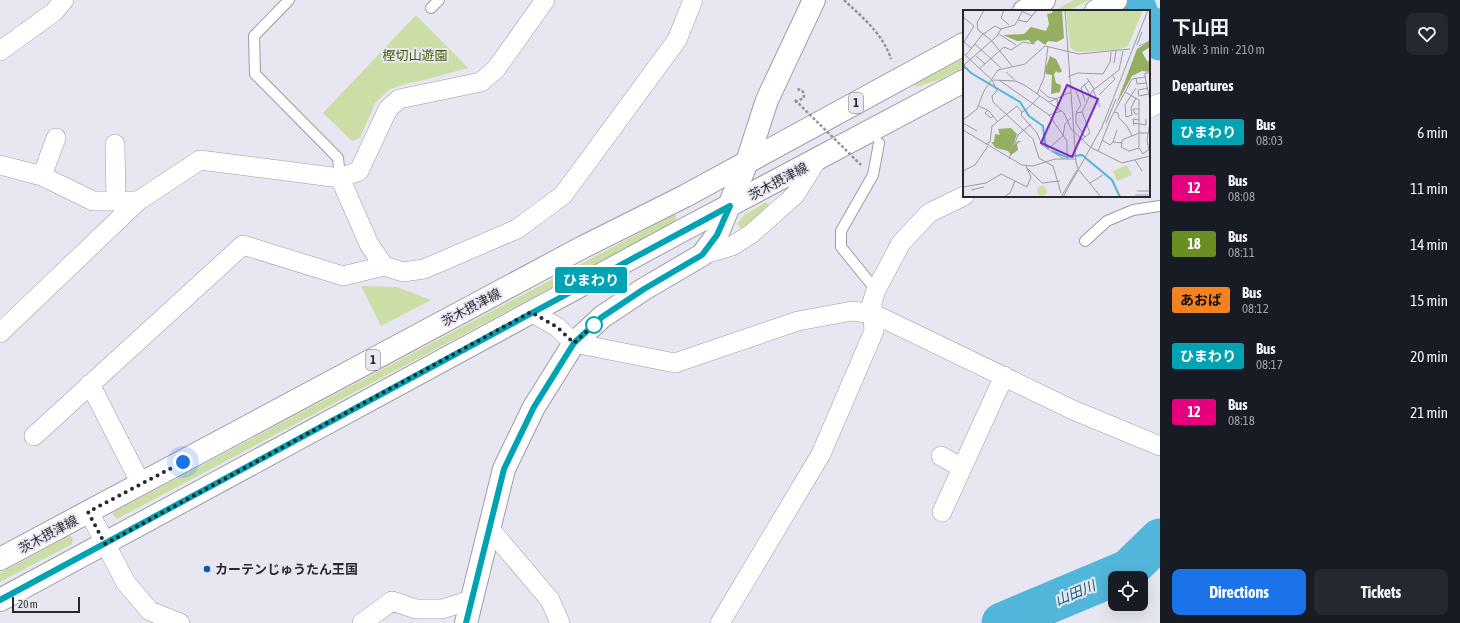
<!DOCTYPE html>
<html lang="en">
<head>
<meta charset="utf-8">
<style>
	:root { --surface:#171b24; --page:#242831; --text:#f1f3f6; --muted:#9ea1a6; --accent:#1a73e8 }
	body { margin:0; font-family:"Asap Condensed","Noto Sans JP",sans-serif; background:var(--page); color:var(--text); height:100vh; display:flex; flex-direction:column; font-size:15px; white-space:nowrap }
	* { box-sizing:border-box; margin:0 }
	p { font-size:13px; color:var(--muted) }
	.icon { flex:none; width:22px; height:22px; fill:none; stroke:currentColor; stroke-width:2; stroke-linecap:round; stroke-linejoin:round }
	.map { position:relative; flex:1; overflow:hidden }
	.drawer { display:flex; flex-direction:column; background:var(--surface); width:300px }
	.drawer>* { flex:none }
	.badge { padding:0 8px; border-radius:3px; font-size:14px; line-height:26px }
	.buttons { position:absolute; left:1108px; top:571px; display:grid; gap:8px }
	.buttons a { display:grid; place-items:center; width:40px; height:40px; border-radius:8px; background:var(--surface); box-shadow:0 4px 16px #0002; font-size:20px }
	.scale { position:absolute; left:12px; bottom:10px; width:68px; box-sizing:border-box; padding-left:4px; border:2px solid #29292d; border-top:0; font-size:11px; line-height:14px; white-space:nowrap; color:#29292d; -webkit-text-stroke:3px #e8e7f1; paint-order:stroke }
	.you { position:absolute; width:20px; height:20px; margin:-10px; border:3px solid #fff; border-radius:50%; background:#1a73e8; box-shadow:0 0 0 6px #1a73e833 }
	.map>.badge { position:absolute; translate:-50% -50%; box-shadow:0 0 0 2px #fff }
	h2 { padding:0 12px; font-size:15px; line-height:36px }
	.round { display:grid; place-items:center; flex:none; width:42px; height:42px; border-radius:8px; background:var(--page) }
	.summary { display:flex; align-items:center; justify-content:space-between; height:68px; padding:0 12px }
	h1 { font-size:19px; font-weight:700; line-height:30px }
	.action { display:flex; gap:8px; margin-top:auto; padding:8px 12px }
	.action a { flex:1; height:46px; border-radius:8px; background:var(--accent); color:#fff; font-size:16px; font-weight:700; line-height:46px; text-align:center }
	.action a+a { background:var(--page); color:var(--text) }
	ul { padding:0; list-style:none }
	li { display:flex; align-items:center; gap:12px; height:56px; padding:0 12px }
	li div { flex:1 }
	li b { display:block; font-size:15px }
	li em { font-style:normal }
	li .badge { min-width:44px; font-weight:700; text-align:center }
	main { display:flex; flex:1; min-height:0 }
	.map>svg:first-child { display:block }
</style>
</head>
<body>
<main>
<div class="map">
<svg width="1160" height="623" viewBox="0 0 1160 623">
	<rect width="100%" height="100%" fill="#e8e7f1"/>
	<!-- green -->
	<path fill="#cadea6" d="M1074 0H1089L1068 11H1053Z
		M416 15 468 68 420 81 405 84 390 89 375 103 360 138 352 141 323 113Z
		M964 58V67L941 79 917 87 915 84Z
		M766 202 770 207 743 230 737 224 744 215Z
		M673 215H675L676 219 674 222 117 519 113 515 114 512Z
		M361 286 397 287 431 300 381 326Z
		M69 536 73 537 72 544 0 582V573Z"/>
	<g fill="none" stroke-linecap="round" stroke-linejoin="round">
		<!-- river -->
		<path stroke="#52b6da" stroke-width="41" d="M1129 0 1137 11
			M1149 26 1160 40
			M1002 623 1128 570 1160 539"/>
		<!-- service casing -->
		<g stroke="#9c9ba5" stroke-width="12">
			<path id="service" d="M289 0 254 36 255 74 338 158 340 178
				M431 8 439 0
				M1085 241 1107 221 1133 210 1160 206
				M876 290 841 247V231L873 175 879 143"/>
		</g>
		<!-- minor casing -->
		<g stroke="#9c9ba5" stroke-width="20">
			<path id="minor" d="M0 51 54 12 64 0
				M1149 108 1160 103
				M115 144 116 201
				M0 165 42 176 93 201H138L200 160 340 178 369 244 384 266 403 272 424 269 517 229 563 195 677 40 693 0
				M42 176 56 138
				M340 178 359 171 388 109 399 99 481 82 496 69 545 0
				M702 255 732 246 751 234 795 195 817 160
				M531 312 557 327 574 343 675 363 798 321 852 311 874 314 1073 410 1160 446
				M0 333 138 201
				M90 384 141 484
				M34 436 243 245 343 276 384 266
				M941 456 962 468
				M89 512 126 583 150 611 180 623
				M942 512 1004 376
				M489 528 550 600 560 623
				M362 623 392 601 416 609H442L471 600
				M720 623 821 454 874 331 872 303 876 290 901 243 929 213 964 196"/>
		</g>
		<!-- tertiary casing -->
		<g stroke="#9c9ba5" stroke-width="24">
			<path id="tertiary" d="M466 623 504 469 534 407 574 343 602 317 644 289 702 255 717 235 747 162 767 100 814 0"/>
		</g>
		<!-- primary casing -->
		<g stroke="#9c9ba5" stroke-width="24">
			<path id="primary" d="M1024 11 1044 0
				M1096 11 1116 0
				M0 559 583 247 685 196 964 44
				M0 600 685 229 964 81"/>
		</g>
		<!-- path -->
		<path stroke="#94939a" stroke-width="2.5" stroke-dasharray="3 2" stroke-linecap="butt" d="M844 0C863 18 883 34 891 59
			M795 102 804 98V94L802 90 797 89"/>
		<!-- service -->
		<use href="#service" stroke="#fff" stroke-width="10"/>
		<!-- minor -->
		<use href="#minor" stroke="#fff" stroke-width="19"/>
		<!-- tertiary -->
		<use href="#tertiary" stroke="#fff" stroke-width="22"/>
		<!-- primary -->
		<use href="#primary" stroke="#fff" stroke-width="22"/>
		<!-- path-bridge -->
		<path stroke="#94939a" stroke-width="2.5" stroke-dasharray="3 2" stroke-linecap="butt" d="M795 100 861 165"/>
	</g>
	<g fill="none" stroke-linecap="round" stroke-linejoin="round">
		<!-- line casing -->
		<g stroke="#fff" stroke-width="9">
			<path id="line" d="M0 600 730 206 717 235 702 255 644 289 602 317 574 343 534 407 504 469 466 623"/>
		</g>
		<!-- line -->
		<use href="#line" stroke="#00a3b4" stroke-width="6"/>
		<!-- walk -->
		<path stroke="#29292d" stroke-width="4" stroke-dasharray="0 7.2" d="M183 462 88 512 105 544 531 312 557 327 574 343 594 325"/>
	</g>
	<!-- markers -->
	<circle fill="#fff" stroke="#00a3b4" stroke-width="2" cx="594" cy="325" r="8"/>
	<circle fill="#0c56c0" stroke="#e8e7f1" stroke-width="1.5" cx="207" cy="569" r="4"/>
	<g text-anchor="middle" stroke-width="4" stroke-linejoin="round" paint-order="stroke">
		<!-- shield labels -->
		<g fill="#e8e7f1" stroke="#626268" stroke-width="1">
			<rect x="849" y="93" width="14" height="20" rx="3"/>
			<rect x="366" y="350" width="14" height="20" rx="3"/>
		</g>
		<g font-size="12" font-weight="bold" fill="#29292d">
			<text x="856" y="107">1</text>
			<text x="373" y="364">1</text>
		</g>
		<!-- park labels -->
		<g font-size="13" fill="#4a5f05" stroke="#e8e7f1">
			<text x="415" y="60">樫切山遊園</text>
		</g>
		<!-- street labels -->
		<g font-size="13" fill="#29292d" stroke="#e8e7f1">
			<text transform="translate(778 181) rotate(-28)" y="5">茨木摂津線</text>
			<text transform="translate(471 307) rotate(-28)" y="5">茨木摂津線</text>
			<text transform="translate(48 534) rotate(-28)" y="5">茨木摂津線</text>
		</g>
		<!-- poi labels -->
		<g font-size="13" font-weight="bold" fill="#29292d" stroke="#e8e7f1" text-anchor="start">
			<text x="215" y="574">カーテンじゅうたん王国</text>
		</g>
		<!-- water labels -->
		<g font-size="14" font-style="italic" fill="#11617a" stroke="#e8e7f1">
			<text transform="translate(1075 593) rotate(-23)" y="5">山田川</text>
		</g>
	</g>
	<!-- overview -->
	<g transform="translate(963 10)">
		<rect width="187" height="187" fill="#e8e7f1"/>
		<path d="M103 0H180L165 36 154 40 113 42 107 37ZM164 155 169 165 154 171 150 161ZM74 181a5 5 0 1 1 10 0a5 5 0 1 1-10 0Z" fill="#cadea6"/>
		<path d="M90 0H99L101 28 94 32 85 31 82 35 75 30 69 34 66 30 54 31 40 25 61 24 68 17 83 21 86 14 84 4 89 3ZM187 31V37L179 42 184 51 187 52V62L179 61 169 66 153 95 174 39ZM87 46 93 49 99 61 96 63 93 61 91 65 93 73 98 75 97 82 88 84 89 65 83 64 82 60ZM48 118 54 124 50 136 55 131H58L54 134 55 140 48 145 45 141 33 138 28 132H31L32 124 37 125 35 119Z" fill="#95ae61"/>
		<path fill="none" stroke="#52b6da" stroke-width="2" d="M0 55 8 63 57 92 66 106 80 116 82 133 85 139M89 141 103 147 119 145 149 170 157 187"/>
		<path fill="none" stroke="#9c9ba3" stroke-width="1" d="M21 0 14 13 15 20 28 30 49 56M41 0 38 8 46 15M56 0 69 6 74 0M102 0 113 152 115 159 138 187M0 7 11 16M55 10 64 12 69 6M36 24 53 35M12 34 38 58M174 35 179 22M176 36 187 31M8 38 1 32 11 16M0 43 29 70 34 81 29 86 30 92 70 129 76 148 90 156 98 183M3 45 19 25 32 16 38 19M13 46 22 54M151 53 153 41M16 59 41 37 48 40 60 32 72 34M43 62 52 70M105 67 114 63 140 64 147 52 148 42M182 67 187 90M0 68 1 55 34 26 38 19 52 15 59 2M124 68 131 79M173 68 174 74 183 73M30 70 53 71 63 76 101 103 108 119 127 137 159 153 187 146M36 70 86 105 104 131V149M121 74 127 85M185 78 175 80 176 86 186 84M77 80 85 87 94 89 95 99M130 80 137 97M113 81 118 95 113 102M162 82 176 90V138L180 144 185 140M74 84 81 68 85 36M136 85 152 69 149 65M173 88 168 98 169 105 163 107 162 95 173 78M122 91 118 78 126 71M86 92 108 82M16 96 26 101 34 111M25 100 22 103 28 108 30 106M59 102 58 105 74 123 79 135 101 149M119 102 127 123 122 127M151 102 155 103 156 108 164 116 169 126M175 104H172L170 99H176M86 105 98 101M0 110 14 99 21 81 35 60 62 54 82 36 116 44 167 39M0 113 14 121M143 113 153 89M170 113 183 115V109M171 116 170 109 176 110M0 120 59 155 70 156 92 149H113M118 130 122 127 113 113V103L119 102 129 81 156 60 160 41M139 130 147 135 150 132 159 133 158 137 166 141 176 138M150 132 154 120M159 133V130L176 123H185M23 134 27 132 29 116 54 96 59 102 63 100 77 86M85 139 100 126 102 114 108 108M135 141 148 108 169 69 182 67V63H187M187 146 184 130 187 112M46 149 55 125 68 114M172 150 179 161M64 158 79 173 97 171M0 161 12 155 25 136M127 173 140 165M0 177 23 173 38 164 64 177 68 167 63 156M8 180 21 177M174 181H187M172 185H187M41 187 47 183 52 171M98 187 114 160M100 187 139 117 185 0"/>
		<path fill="#7b2cbf" fill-opacity="0.15" stroke="#7b2cbf" stroke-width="2" d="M104 75 135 89 109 147 78 133Z"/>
		<rect width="187" height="187" fill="none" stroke="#29292d" stroke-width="2"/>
	</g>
</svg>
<div class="buttons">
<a><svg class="icon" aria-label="locate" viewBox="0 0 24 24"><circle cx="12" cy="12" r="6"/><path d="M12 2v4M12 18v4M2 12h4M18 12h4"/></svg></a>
</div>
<div class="scale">20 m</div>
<div class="you" style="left:183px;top:462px"></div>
<b class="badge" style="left:591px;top:280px;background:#00a3b4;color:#fff">ひまわり</b>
</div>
<section class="drawer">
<div class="summary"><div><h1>下山田</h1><p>Walk · 3 min · 210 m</p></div><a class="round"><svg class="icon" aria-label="heart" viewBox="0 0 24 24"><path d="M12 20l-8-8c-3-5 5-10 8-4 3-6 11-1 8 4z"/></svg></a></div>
<h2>Departures</h2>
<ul>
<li><span class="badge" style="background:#00a3b4;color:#fff">ひまわり</span><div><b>Bus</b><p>08:03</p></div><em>6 min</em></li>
<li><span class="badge" style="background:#e6007e;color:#fff">12</span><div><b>Bus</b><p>08:08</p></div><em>11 min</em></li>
<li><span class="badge" style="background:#6b8e23;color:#fff">18</span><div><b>Bus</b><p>08:11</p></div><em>14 min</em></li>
<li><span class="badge" style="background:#f58220;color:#111">あおば</span><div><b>Bus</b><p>08:12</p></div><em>15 min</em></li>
<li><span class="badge" style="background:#00a3b4;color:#fff">ひまわり</span><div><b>Bus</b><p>08:17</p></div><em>20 min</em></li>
<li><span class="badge" style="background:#e6007e;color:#fff">12</span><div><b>Bus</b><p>08:18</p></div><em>21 min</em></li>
</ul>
<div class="action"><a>Directions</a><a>Tickets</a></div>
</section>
</main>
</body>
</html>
